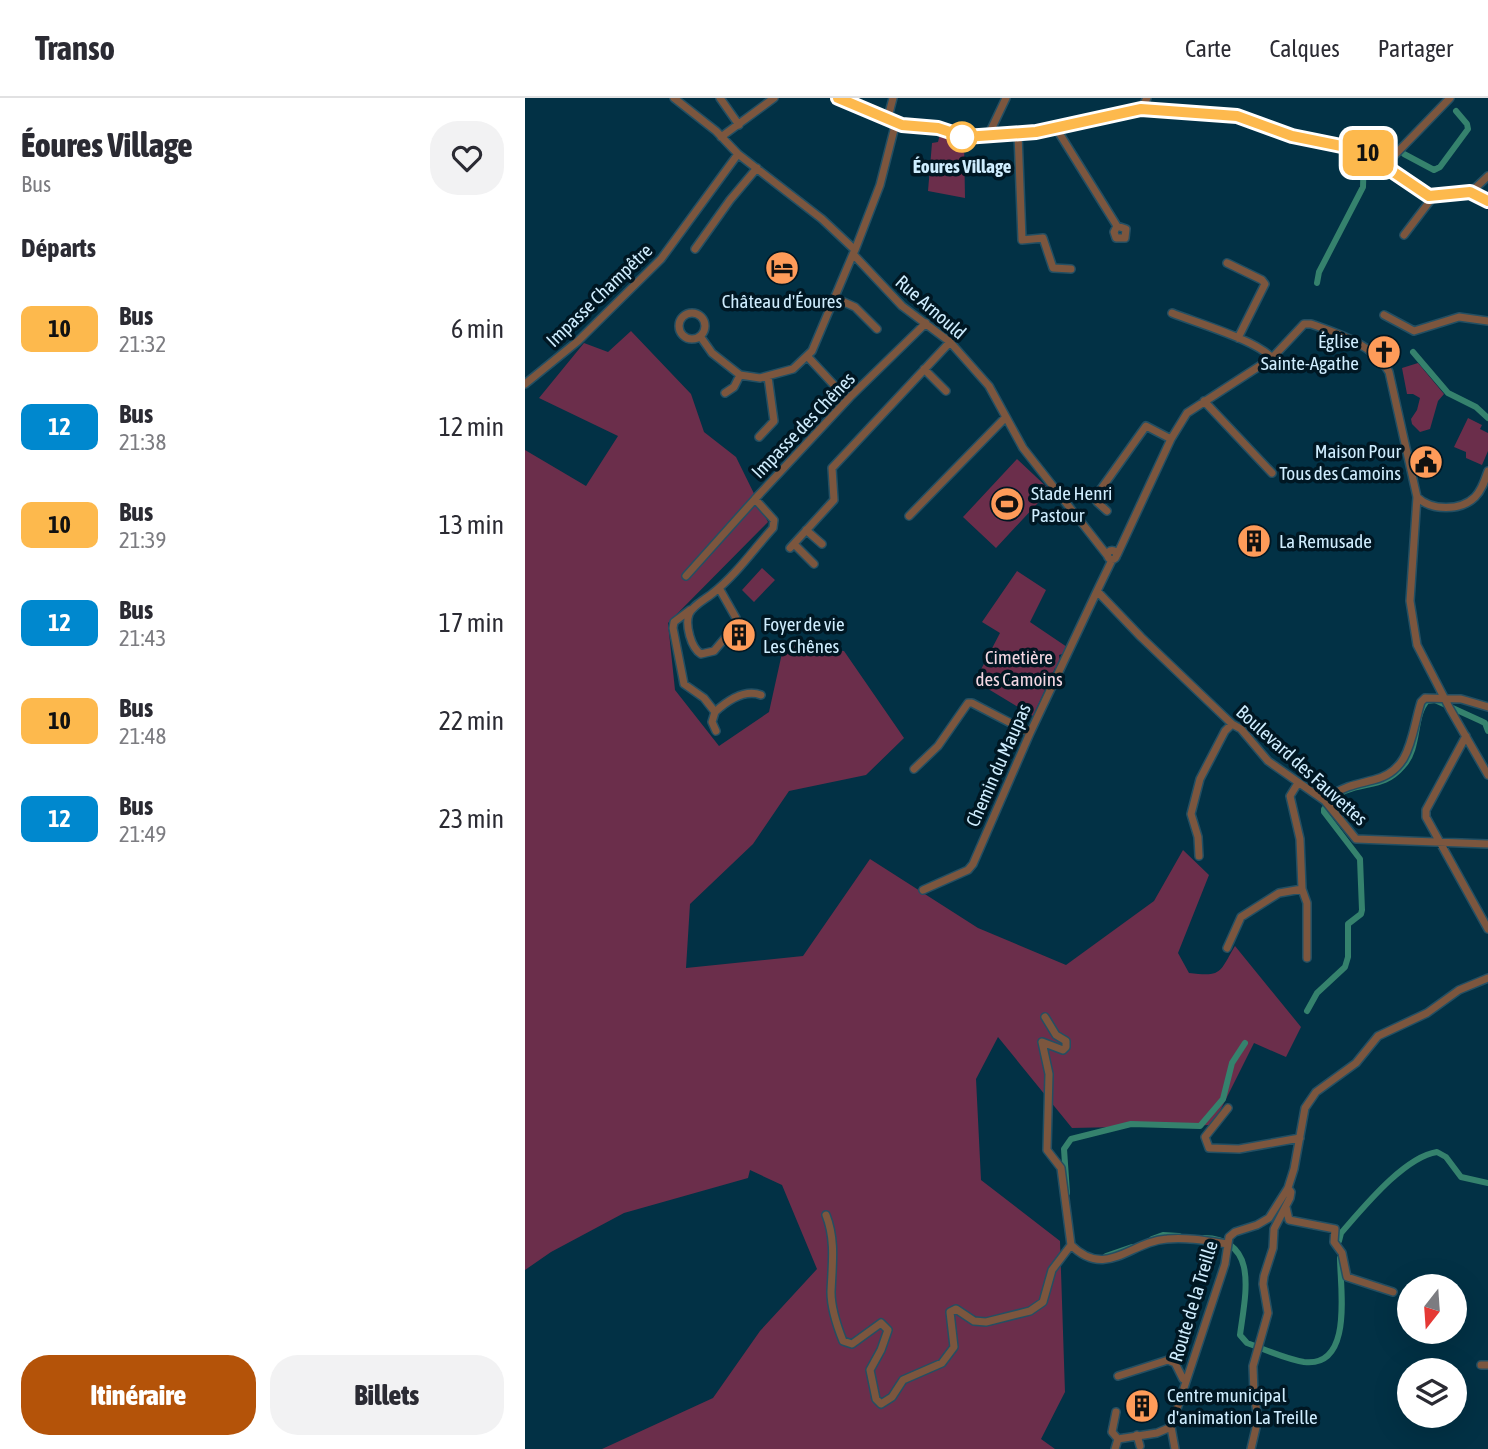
<!DOCTYPE html>
<html lang="fr">
<head>
<meta charset="utf-8">
<style>
	:root { --surface:#fff; --page:#f2f2f3; --text:#2b2b33; --muted:#7c7c81; --line:#e1e1e2; --accent:#b45309 }
	body { margin:0; font-family:"Asap Condensed",sans-serif; background:var(--page); color:var(--text); height:100vh; display:flex; flex-direction:column; font-size:26px; white-space:nowrap }
	* { box-sizing:border-box; margin:0 }
	p { font-size:23px; color:var(--muted) }
	.icon { flex:none; width:38px; height:38px; fill:none; stroke:currentColor; stroke-width:2; stroke-linecap:round; stroke-linejoin:round }
	.map { position:relative; flex:1; overflow:hidden }
	.sheet { display:flex; flex-direction:column; background:var(--surface); width:525px }
	.sheet>* { flex:none }
	.badge { padding:0 14px; border-radius:10px; font-size:24px; line-height:46px }
	.needle { width:46px; rotate:197deg }
	.fabs { position:absolute; left:872px; top:1176px; display:grid; gap:14px }
	.fabs a { display:grid; place-items:center; width:70px; height:70px; border-radius:50%; background:var(--surface); box-shadow:0 7px 28px #0002; font-size:35px }
	.map>.badge { position:absolute; translate:-50% -50%; box-shadow:0 0 0 4px #fff }
	h2 { padding:0 21px; font-size:26px; line-height:63px }
	.round { display:grid; place-items:center; flex:none; width:74px; height:74px; border-radius:28px; background:var(--page) }
	.summary { display:flex; align-items:center; justify-content:space-between; height:119px; padding:0 21px }
	h1 { font-size:33px; font-weight:800; line-height:52px }
	.action { display:flex; gap:14px; margin-top:auto; padding:14px 21px }
	.action a { flex:1; height:80px; border-radius:28px; background:var(--accent); color:#fff; font-size:28px; font-weight:800; line-height:80px; text-align:center }
	.action a+a { background:var(--page); color:var(--text) }
	ul { padding:0; list-style:none }
	li { display:flex; align-items:center; gap:21px; height:98px; padding:0 21px }
	li div { flex:1 }
	li b { display:block; font-size:26px }
	li em { font-style:normal }
	li .badge { min-width:77px; font-weight:700; text-align:center }
	header { display:flex; align-items:center; gap:42px; box-sizing:border-box; height:98px; padding:0 35px; background:var(--surface); border-bottom:2px solid var(--line) }
	header strong { font-size:33px }
	nav { display:flex; gap:38px; margin-inline-start:auto; font-size:24px }
	main { display:flex; flex:1; min-height:0 }
	.map>svg:first-child { display:block }
</style>
</head>
<body>
<header>
<strong>Transo</strong>
<nav><a>Carte</a><a>Calques</a><a>Partager</a></nav>
</header>
<main>
<section class="sheet">
<div class="summary"><div><h1>Éoures Village</h1><p>Bus</p></div><a class="round"><svg class="icon" aria-label="heart" viewBox="0 0 24 24"><path d="M12 20l-8-8c-3-5 5-10 8-4 3-6 11-1 8 4z"/></svg></a></div>
<h2>Départs</h2>
<ul>
<li><span class="badge" style="background:#fdb94d;color:#111">10</span><div><b>Bus</b><p>21:32</p></div><em>6 min</em></li>
<li><span class="badge" style="background:#0088ce;color:#fff">12</span><div><b>Bus</b><p>21:38</p></div><em>12 min</em></li>
<li><span class="badge" style="background:#fdb94d;color:#111">10</span><div><b>Bus</b><p>21:39</p></div><em>13 min</em></li>
<li><span class="badge" style="background:#0088ce;color:#fff">12</span><div><b>Bus</b><p>21:43</p></div><em>17 min</em></li>
<li><span class="badge" style="background:#fdb94d;color:#111">10</span><div><b>Bus</b><p>21:48</p></div><em>22 min</em></li>
<li><span class="badge" style="background:#0088ce;color:#fff">12</span><div><b>Bus</b><p>21:49</p></div><em>23 min</em></li>
</ul>
<div class="action"><a>Itinéraire</a><a>Billets</a></div>
</section>
<div class="map">
<svg width="963" height="1351" viewBox="0 0 963 1351">
	<rect width="100%" height="100%" fill="#023145"/>
	<!-- green -->
	<path fill="#6b2e4b" d="M415 36 426 42H439L440 100 403 93 407 45 413 44Z
		M106 233 166 296 179 334 211 359 243 424 143 525 150 592 194 648 244 614 259 546 319 553 379 640 341 677 264 693 228 746 165 806 161 870 278 858 345 761 453 830 541 867 629 803 658 752 684 777 653 855 664 875C697 879 694 875 710 848L776 929 761 959 729 945 688 1027 547 1030 473 939 451 981 456 1082 535 1143 540 1294 516 1341 530 1351H77L188 1300 235 1233 292 1171 257 1087 225 1072 223 1080 99 1115 26 1154 0 1172V352L61 388 93 338 14 300 59 245 83 254Z
		M893 265 919 296 913 303 905 331 895 334 887 326 886 321 892 312 895 300 888 296H882L877 270Z
		M943 320 957 327 955 331 963 335V353L957 367 941 360V354L929 349Z
		M492 361 525 392 471 450 438 419Z
		M237 470 250 482 229 504 217 492Z
		M492 473 521 492 505 524 542 549 540 555 534 557 535 565 532 571 530 570 508 618 450 583 475 535 457 524Z"/>
	<g fill="none" stroke-linecap="round" stroke-linejoin="round">
		<!-- canal -->
		<path stroke="#35826d" stroke-width="6" d="M879 56 909 72 915 69 943 31 942 26 931 13
			M792 185 794 174 838 89 839 57
			M888 254 923 295 951 309 963 320
			M782 913 792 895 820 869 823 859V826L836 816 837 812 835 761 799 714V711C805 705 812 696 820 693 843 683 859 690 878 668 895 650 888 618 902 603L910 602 956 623 960 625 963 633
			M542 1095 539 1051 546 1041 606 1026 675 1028 698 1001 707 965 720 945
			M679 1140C735 1141 720 1198 715 1237L722 1245C739 1251 760 1261 779 1264 829 1270 815 1189 815 1160
			M627 1141 638 1137 654 1138
			M814 1143 816 1135C838 1110 879 1059 912 1054L921 1059 936 1079 963 1085
			M581 1158 607 1149"/>
		<!-- minor casing -->
		<g stroke="#234f63" stroke-width="10">
			<path id="minor" d="M149 0 191 33 213 56 297 121 330 152 328 156 377 208 425 244 464 288 498 350 582 457
				M195 0 214 27
				M616 11 622 0
				M363 19 368 0
				M394 28 413 30 440 39
				M531 30 592 128 601 131 600 140H591L589 134 592 128
				M493 36 497 142 518 140 528 170 546 171
				M463 38 481 0
				M196 39 249 0
				M860 67 925 0
				M945 95 963 78
				M879 137 908 99
				M170 151 205 102 232 70
				M330 152 355 87 371 24
				M702 165 737 182 740 186 713 240
				M310 200 330 209 352 231
				M647 215C672 225 731 242 747 260
				M154 228a13 13 0 1 1 26 0a13 13 0 1 1-26 0Z
				M859 217 889 233 934 219 963 223
				M175 238 187 255 215 277 235 280 268 271 287 253 328 156
				M283 259 309 287
				M399 271 421 293
				M0 286 53 243 136 161 213 56
				M200 295 209 289 215 277
				M679 303 747 375
				M234 339 249 323 243 279
				M892 399C906 413 936 413 950 399 957 392 960 382 963 373
				M582 413 572 404 571 398 621 328 646 341
				M384 418 480 320
				M281 432 297 446
				M269 446 289 466
				M265 450 309 402 307 370 425 244
				M582.5 457a4.5 4.5 0 1 1 9 0a4.5 4.5 0 1 1-9 0Z
				M592 457 646 341 662 315 747 260 779 226H786C814 236 849 247 864 274L892 399 885 503 892 547 925 611 963 677
				M587 462 572 493 616 539 707 626 716 631 743 663 800 703 831 741 963 746
				M161 478 230 401
				M194 490 211 520V527L189 553 176 556C166 550 160 527 164 516 168 507 181 501 188 495 211 477 229 451 248 430L249 422 230 401 325 299 401 225
				M165 512 149 524 148 530 159 586 179 600 190 614 187 624 191 633
				M190 614C202 603 220 591 236 597
				M941 638 901 712V719L963 831
				M389 671 413 648 443 605H447L505 635
				M773 685 765 698 775 741 777 791 782 805V860
				M807 697C820 688 833 686 848 682 887 673 886 636 896 604L900 600 936 601 963 609
				M674 758 673 739 666 716 675 681 700 633 707 626
				M398 792 443 772 448 766 505 635 572 493
				M702 850 716 819 754 795 777 791
				M520 919 531 937 541 943V949L538 952 517 944 524 976 522 1052 536 1070 546 1147C581 1182 606 1143 642 1141 662 1139 683 1143 702 1146
				M703 1010 680 1039 684 1050 714 1051 775 1040
				M761 1109 764 1122 810 1131 809 1144 817 1155 822 1179 868 1194
				M301 1117C311 1142 307 1168 306 1194 306 1210 312 1228 318 1243L327 1246 356 1225 363 1232 356 1252 345 1272 351 1301 356 1306 367 1299 378 1282 417 1265 429 1249 425 1214 431 1211 449 1223 461 1224 505 1213 518 1204 527 1172 546 1147
				M956 1267H963
				M593 1278 643 1262 650 1265 658 1281 661 1282
				M591 1314 587 1334 593 1341
				M612 1337 615 1348
				M593 1341 632 1335 646 1329
				M590 1351 593 1341
				M650 1351 646 1329 700 1166 704 1139 710 1134 732 1127 744 1120 763 1090 769 1071 780 1010 791 994 831 965 853 938 902 915 934 892 963 880
				M726 1351 733 1321 729 1296 728 1268 743 1215 738 1186 739 1178 748 1150 749 1131 765 1100 766 1094 763 1090"/>
		</g>
		<!-- tertiary casing -->
		<g stroke="#234f63" stroke-width="11">
			<path id="tertiary" d="M313 0 377 27 394 28
				M440 39 511 34 616 11 702 17 721 21 767 38 836 52 904 98 945 95 963 103"/>
		</g>
		<!-- minor -->
		<use href="#minor" stroke="#7c563e" stroke-width="7"/>
		<!-- tertiary -->
		<use href="#tertiary" stroke="#7c563e" stroke-width="8"/>
	</g>
	<g fill="none" stroke-linecap="round" stroke-linejoin="round">
		<!-- line casing -->
		<g stroke="#fff" stroke-width="16">
			<path id="line" d="M313 0 377 27 413 30 440 39 511 34 616 11 712 18 767 38 836 52 904 98 945 94 963 103"/>
		</g>
		<!-- line -->
		<use href="#line" stroke="#fdb94d" stroke-width="10"/>
	</g>
	<!-- icons -->
	<defs>
		<g id="hotel-disc" transform="scale(1.75)"><circle r="9.5" fill="#fe9b59" stroke="#001723"/><path d="M-6-4.5h1.5V1H6V5H4.5V3h-9V5H-6ZM-4 0a1.8 1.8 0 1 1 3.6 0ZM.5 0V-2.5h3Q6-2.5 6 0Z" fill="#111"/></g>
		<g id="church-disc" transform="scale(1.75)"><circle r="9.5" fill="#fe9b59" stroke="#001723"/><path d="M-1.2-6h2.4v3.5h3.3v2.4h-3.3V6h-2.4V-.1h-3.3v-2.4h3.3Z" fill="#111"/></g>
		<g id="civic-disc" transform="scale(1.75)"><circle r="9.5" fill="#fe9b59" stroke="#001723"/><path d="M-.6-6.5H3V-4.5H.6V-3L4-1V1h2V6H-6V1h2V-1L-.6-3ZM-1.2 2.5V6h2.4V2.5Z" fill="#111"/></g>
		<g id="stadium-disc" transform="scale(1.75)"><circle r="9.5" fill="#fe9b59" stroke="#001723"/><path d="M0-5a6.5 5 0 1 0 0 10a6.5 5 0 1 0 0-10ZM-3.5-1.8h7v3.6h-7Z" fill="#111"/></g>
		<g id="building-disc" transform="scale(1.75)"><circle r="9.5" fill="#fe9b59" stroke="#001723"/><path d="M-4-6H4V6H1V3H-1V6H-4ZM-2.5-4.3h1.7v1.8h-1.7ZM.8-4.3h1.7v1.8H.8ZM-2.5-1h1.7V.8h-1.7ZM.8-1h1.7V.8H.8Z" fill="#111"/></g>
	</defs>
	<g fill-rule="evenodd">
		<use href="#hotel-disc" x="257" y="170"/>
		<use href="#church-disc" x="859" y="254"/>
		<use href="#civic-disc" x="901" y="364"/>
		<use href="#stadium-disc" x="482" y="406"/>
		<use href="#building-disc" x="729" y="443"/>
		<use href="#building-disc" x="214" y="537"/>
		<use href="#building-disc" x="617" y="1308"/>
	</g>
	<!-- markers -->
	<circle fill="#fff" stroke="#fdb94d" stroke-width="3.5" cx="437" cy="39" r="14"/>
	<g text-anchor="middle" stroke-width="7" stroke-linejoin="round" paint-order="stroke">
		<!-- stop labels -->
		<g font-size="19" font-weight="bold" fill="#cfedfe" stroke="#001723">
			<text x="437" y="75">Éoures Village</text>
		</g>
		<!-- street labels -->
		<g font-size="19" fill="#cfedfe" stroke="#001723">
			<text transform="translate(74 197) rotate(-44)" y="7">Impasse Champêtre</text>
			<text transform="translate(406 209) rotate(41)" y="7">Rue Arnould</text>
			<text transform="translate(278 327) rotate(-46)" y="7">Impasse des Chênes</text>
			<text transform="translate(473 667) rotate(-66)" y="7">Chemin du Maupas</text>
			<text transform="translate(777 667) rotate(42)" y="7">Boulevard des Fauvettes</text>
			<text transform="translate(668 1203) rotate(-73)" y="7">Route de la Treille</text>
		</g>
		<!-- poi labels -->
		<g font-size="19" fill="#cfedfe" stroke="#001723" text-anchor="start">
			<text x="257" y="210" text-anchor="middle">Château d'Éoures</text>
			<text x="834" y="250" text-anchor="end">Église<tspan x="834" dy="22">Sainte-Agathe</tspan></text>
			<text x="876" y="360" text-anchor="end">Maison Pour<tspan x="876" dy="22">Tous des Camoins</tspan></text>
			<text x="506" y="402">Stade Henri<tspan x="506" dy="22">Pastour</tspan></text>
			<text x="754" y="450">La Remusade</text>
			<text x="238" y="533">Foyer de vie<tspan x="238" dy="22">Les Chênes</tspan></text>
			<text x="642" y="1304">Centre municipal<tspan x="642" dy="22">d'animation La Treille</tspan></text>
		</g>
		<!-- park labels -->
		<g font-size="19" fill="#f4d8e3" stroke="#001723">
			<text x="494" y="566">Cimetière<tspan x="494" dy="22">des Camoins</tspan></text>
		</g>
	</g>
</svg>
<div class="fabs">
<a><svg class="needle" viewBox="-14 -14 28 28"><path d="M0-13l5 13h-10z" fill="#e53935"/><path d="M0 13l5-13h-10z" fill="#7c7c81"/></svg></a>
<a><svg class="icon" aria-label="layers" viewBox="0 0 24 24"><path d="M12 4l9 5-9 5-9-5zM3 14l9 5 9-5"/></svg></a>
</div>
<b class="badge" style="left:843px;top:55px;background:#fdb94d;color:#111">10</b>
</div>
</main>
</body>
</html>
